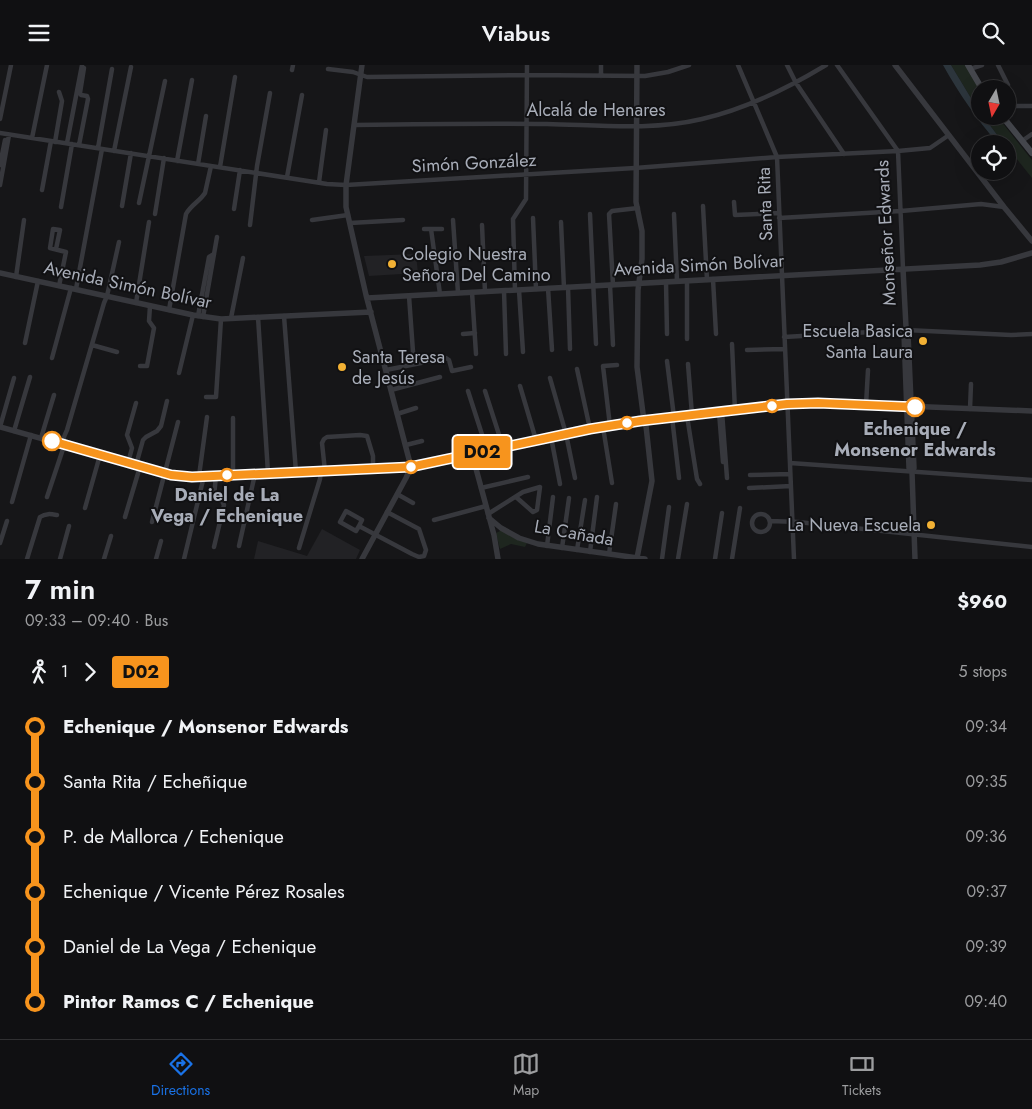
<!DOCTYPE html>
<html lang="en">
<head>
<meta charset="utf-8">
<style>
	:root { --surface:#101012; --page:#1e1e20; --text:#f1f3f6; --muted:#9c9d9f; --line:#303032; --accent:#1a73e8 }
	body { margin:0; font-family:Jost,sans-serif; background:var(--page); color:var(--text); height:100vh; display:flex; flex-direction:column; font-size:19px; white-space:nowrap }
	* { box-sizing:border-box; margin:0 }
	p { font-size:16px; color:var(--muted) }
	.icon { flex:none; width:28px; height:28px; fill:none; stroke:currentColor; stroke-width:2; stroke-linecap:round; stroke-linejoin:round }
	.map { position:relative; height:494px; overflow:hidden }
	.details { display:flex; flex-direction:column; background:var(--surface); flex:1 }
	.details>* { flex:none }
	.badge { padding:0 10px; border-radius:4px; font-size:18px; line-height:32px }
	.needle { width:32px; rotate:189deg }
	.controls { position:absolute; left:971px; top:15px; display:grid; gap:10px }
	.controls a { display:grid; place-items:center; width:45px; height:45px; border-radius:50%; background:var(--surface); box-shadow:0 5px 20px #0002,0 0 0 1px var(--line); font-size:25px }
	.map>.badge { position:absolute; translate:-50% -50%; box-shadow:0 0 0 2px #fff }
	.legs { display:flex; align-items:center; gap:8px; height:55px; padding:0 25px; font-size:16px }
	.legs p { margin-inline-start:auto }
	.head { display:flex; align-items:center; justify-content:space-between; height:85px; padding:0 25px }
	h1 { font-size:28px; font-weight:600; line-height:38px }
	ul { padding:0 25px; list-style:none }
	li { display:flex; align-items:center; gap:18px; height:55px; font-size:19px }
	li i { display:grid; place-items:center; width:8px; height:100%; margin:0 6px; background:currentColor }
	li i::after { content:''; width:12px; height:12px; margin:-6px; border:4px solid; border-radius:50%; background:var(--surface) }
	li p { margin-inline-start:auto }
	li:first-child i { background:linear-gradient(#0000 50%,currentColor 0) }
	li:last-child i { background:linear-gradient(currentColor 50%,#0000 0) }
	header { display:flex; justify-content:space-between; align-items:center; height:65px; padding:0 25px; background:var(--surface); font-size:22px; font-weight:600 }
	.tabs { display:flex; justify-content:space-around; align-items:center; height:70px; border-top:1px solid var(--line); background:var(--surface); font-size:14px; color:var(--muted) }
	.tabs a { display:grid; justify-items:center; gap:2px }
	.tabs .active { color:var(--accent) }
	.map>svg:first-child { display:block }
</style>
</head>
<body>
<header><svg class="icon" aria-label="menu" viewBox="0 0 24 24"><path d="M4 6h16M4 12h16M4 18h16"/></svg>Viabus<svg class="icon" aria-label="search" viewBox="0 0 24 24"><circle cx="10" cy="10" r="6"/><path d="M15 15l6 6"/></svg></header>
<div class="map">
<svg width="1032" height="494" viewBox="0 0 1032 494">
	<rect width="100%" height="100%" fill="#161618"/>
	<!-- built -->
	<path fill="#222225" d="M416 189 418 208 369 211 364 191Z
		M322 464 360 485 356 494H254L258 476 307 491Z"/>
	<!-- green -->
	<path fill="#1e261f" d="M951 0H966L980 25V48Z
		M983 51H997L1032 95V113L1008 83V79H1004Z
		M502 465 514 473 527 478 525 482 511 479 500 484 496 468Z"/>
	<!-- water -->
	<path fill="#2c353c" d="M943 0H951L980 48V51H983L1004 79H998C977 54 959 29 943 0Z"/>
	<g fill="none" stroke-linecap="round" stroke-linejoin="round">
		<!-- minor -->
		<path stroke="#37383d" stroke-width="4.5" d="M738 0 777 92 794 494
			M787 0 796 18 844 89
			M837 0 898 86 903 204
			M998 0 1008 20
			M328 4 353 7 367 12 527 10 645 11 668 7 689 0
			M970 4 982 0
			M292 5 293 0
			M601 11V0
			M1008 41H1032
			M0 54 11 0
			M354 60C418 59 483 58 547 59 598 60 652 66 702 54 746 44 788 23 826 0
			M0 68 327 119 346 120 635 103 777 92 898 86 930 83 949 70
			M32 73 47 0
			M1022 76 1032 69
			M55 77 62 36 59 27
			M67 78 82 0
			M79 80 88 34 87 31 81 30 80 28 84 3
			M98 83 112 4
			M114 86 131 2
			M177 96 192 15
			M198 99 206 51
			M0 100 5 75
			M220 102 235 12
			M287 112 302 30
			M319 117 326 65
			M0 120 9 70
			M42 125 51 76
			M734 137 735 150 779 148
			M139 138 165 16
			M122 141 131 88
			M703 141 707 215
			M61 142 72 79
			M234 144 240 105
			M155 149 164 93
			M590 149 596 279
			M674 149 677 216
			M533 153 536 224
			M779 153 901 146 981 139 1004 142
			M312 155 348 150
			M453 155 458 228
			M561 157 564 223
			M350 158 403 155
			M250 160 257 101 270 28
			M482 160 485 227
			M424 164H442
			M431 164 440 229
			M56 184 60 165 53 164 50 183 66 187 59 221
			M16 212 24 155
			M713 214 716 269
			M687 216V274
			M666 217 667 269
			M610 220 613 280
			M613 220 609 149 612 146 638 143
			M568 222 570 284
			M548 223 552 285
			M76 224 102 84
			M515 225 513 154 526 134 527 0
			M519 225 523 287
			M504 226 506 289
			M472 227 476 289
			M409 231 413 287
			M136 238 149 157
			M169 245 186 149C191 140 200 136 205 128L211 101
			M198 251 209 192 214 189
			M284 251 296 407
			M203 252 217 172
			M258 252 268 408
			M231 253 243 193
			M463 269 475 268
			M784 272 906 265 1011 270 1032 269
			M25 278 38 216
			M732 279 735 346
			M92 280 117 287
			M747 285 785 284
			M52 293 71 223
			M667 296 674 352
			M688 299 692 350
			M140 301H147L154 263 149 256 150 241
			M577 304 590 364
			M386 305 446 293 449 295 452 306 471 302
			M179 308 193 250
			M550 313 566 369 575 413
			M520 321 536 375
			M391 325 440 312
			M468 326 487 385
			M485 326 503 382
			M206 332H216L221 254
			M866 340 868 305
			M970 344 971 319
			M719 347 723 397
			M722 347 727 413
			M397 349 416 343
			M687 351 697 414 700 419
			M672 352 679 413
			M233 353V410
			M610 361 603 301 617 300
			M0 362 14 313
			M603 362 612 418
			M14 366 30 312
			M551 372 560 419
			M41 373 54 330
			M406 380 422 376
			M62 383C62 376 64 371 67 365L104 238 107 231 119 177
			M128 398 132 383 127 370 136 338
			M790 398 1032 415
			M136 400 143 375 146 372 157 366 161 361 167 336
			M325 406 322 378 324 374 327 372 360 370 367 371 373 391V404
			M750 410 790 409
			M199 411 207 352
			M481 423 528 412
			M749 423 791 421
			M397 429 413 438
			M47 432 64 381
			M12 437 31 370
			M85 443 100 390
			M752 458a9 9 0 1 1 18 0a9 9 0 1 1-18 0Z
			M488 449 523 427 540 422 537 445 533 447 516 432
			M125 452 139 405 143 402
			M434 455 486 441
			M770 456 798 457 1032 482
			M152 457 178 357
			M359 461 362 455 346 446 340 457 356 466 359 461 412 489 419 492 424 491 426 485 419 464 387 447
			M0 478 7 456
			M239 481 255 409
			M547 481 553 432
			M214 482 224 440 222 436 215 434 214 431 216 411
			M299 483 320 414 321 406
			M562 483 569 433
			M577 485 585 435
			M590 487 597 432
			M609 489 616 439
			M27 494 40 452C46 448 51 449 57 450
			M60 494 69 461
			M104 494 111 471
			M156 494 161 476
			M184 494 204 411
			M662 494 669 442
			M678 494 687 439
			M715 494 722 448
			M732 494 740 443"/>
		<!-- tertiary -->
		<path stroke="#37383d" stroke-width="5.5" d="M362 0 346 120V142L366 230 411 402 406 413 362 494
			M637 0 636 137 642 166V194L638 225 637 302 644 356 646 361 652 416 637 493
			M895 0 1004 142 1032 176
			M903 204 906 262V265L904 269 909 403 912 407
			M0 208 193 250 221 254 371 247
			M367 233 980 200 1001 197 1032 188
			M906 265 908 269 914 403 912 407 915 494
			M0 362 171 410 192 412 411 402 590 364 787 339 829 338 1032 346
			M472 389 494 470 498 494
			M489 453 501 463 519 473 538 479 645 494"/>
		<!-- secondary -->
		<path stroke="#45474d" stroke-width="6" d="M968 0 982 24
			M1002 51 1032 88"/>
	</g>
	<g fill="none" stroke-linecap="round" stroke-linejoin="round">
		<!-- line-1 casing -->
		<g stroke="#fff" stroke-width="11">
			<path id="line-1" d="M52 376 171 410 192 412 410 402 590 364 640 356 787 339 818 338 915 342"/>
		</g>
		<!-- line-1 -->
		<use href="#line-1" stroke="#f7941d" stroke-width="8"/>
	</g>
	<!-- markers -->
	<g fill="#f2b134" stroke="#111113" stroke-width="2">
		<circle cx="392" cy="199" r="5"/>
		<circle cx="923" cy="276" r="5"/>
		<circle cx="342" cy="302" r="5"/>
		<circle cx="931" cy="460" r="5"/>
	</g>
	<g fill="#fff" stroke="#f7941d" stroke-width="2.5">
		<circle cx="772" cy="341" r="6"/>
		<circle cx="915" cy="342" r="9"/>
		<circle cx="627" cy="358" r="6"/>
		<circle cx="52" cy="376" r="9"/>
		<circle cx="411" cy="402" r="6"/>
		<circle cx="227" cy="410" r="6"/>
	</g>
	<g text-anchor="middle" stroke-width="4" stroke-linejoin="round" paint-order="stroke">
		<!-- street labels -->
		<g font-size="18" fill="#a8adb8" stroke="#111113">
			<text x="596" y="51">Alcalá de Henares</text>
			<text transform="translate(474 98) rotate(-3)" y="6">Simón González</text>
			<text transform="translate(765 139) rotate(-92)" y="6">Santa Rita</text>
			<text transform="translate(886 168) rotate(-93)" y="6">Monseñor Edwards</text>
			<text transform="translate(699 200) rotate(-3)" y="6">Avenida Simón Bolívar</text>
			<text transform="translate(128 220) rotate(12)" y="6">Avenida Simón Bolívar</text>
			<text transform="translate(574 468) rotate(10)" y="6">La Cañada</text>
		</g>
		<!-- poi labels -->
		<g font-size="18" fill="#a8adb8" stroke="#111113" text-anchor="start">
			<text x="402" y="195">Colegio Nuestra<tspan x="402" dy="21">Señora Del Camino</tspan></text>
			<text x="913" y="272" text-anchor="end">Escuela Basica<tspan x="913" dy="21">Santa Laura</tspan></text>
			<text x="352" y="298">Santa Teresa<tspan x="352" dy="21">de Jesús</tspan></text>
			<text x="921" y="466" text-anchor="end">La Nueva Escuela</text>
		</g>
		<!-- stop labels -->
		<g font-size="18" font-weight="bold" fill="#a8adb8" stroke="#111113">
			<text x="915" y="370">Echenique /<tspan x="915" dy="21">Monsenor Edwards</tspan></text>
			<text x="227" y="436">Daniel de La<tspan x="227" dy="21">Vega / Echenique</tspan></text>
		</g>
	</g>
</svg>
<div class="controls">
<a><svg class="needle" viewBox="-14 -14 28 28"><path d="M0-13l5 13h-10z" fill="#e53935"/><path d="M0 13l5-13h-10z" fill="#9c9d9f"/></svg></a>
<a><svg class="icon" aria-label="locate" viewBox="0 0 24 24"><circle cx="12" cy="12" r="6"/><path d="M12 2v4M12 18v4M2 12h4M18 12h4"/></svg></a>
</div>
<b class="badge" style="left:482px;top:387px;background:#f7941d;color:#111">D02</b>
</div>
<section class="details">
<div class="head"><div><h1>7 min</h1><p>09:33 – 09:40 · Bus</p></div><b>$960</b></div>
<div class="legs"><svg class="icon" aria-label="walk" viewBox="0 0 24 24"><circle cx="13" cy="4" r="2"/><path d="M13 8l-2 6 4 7M11 14l-3 7M7 12l3-4h3l4 4"/></svg>1<svg class="icon" aria-label="forward" viewBox="0 0 24 24"><path d="M9 5l7 7-7 7"/></svg><b class="badge" style="background:#f7941d;color:#111">D02</b><p>5 stops</p></div>
<ul>
<li><i style="color:#f7941d"></i><b>Echenique / Monsenor Edwards</b><p>09:34</p></li>
<li><i style="color:#f7941d"></i><span>Santa Rita / Echeñique</span><p>09:35</p></li>
<li><i style="color:#f7941d"></i><span>P. de Mallorca / Echenique</span><p>09:36</p></li>
<li><i style="color:#f7941d"></i><span>Echenique / Vicente Pérez Rosales</span><p>09:37</p></li>
<li><i style="color:#f7941d"></i><span>Daniel de La Vega / Echenique</span><p>09:39</p></li>
<li><i style="color:#f7941d"></i><b>Pintor Ramos C / Echenique</b><p>09:40</p></li>
</ul>
</section>
<nav class="tabs">
<a class="active"><svg class="icon" aria-label="directions" viewBox="0 0 24 24"><path d="M12 3l9 9-9 9-9-9zM9 14v-3h6M13 9l2 2-2 2"/></svg>Directions</a>
<a><svg class="icon" aria-label="map" viewBox="0 0 24 24"><path d="M3 6l6-2 6 2 6-2v14l-6 2-6-2-6 2zM9 4v14M15 6v14"/></svg>Map</a>
<a><svg class="icon" aria-label="tickets" viewBox="0 0 24 24"><path d="M3 7h18v10H3zM15 7v10"/></svg>Tickets</a>
</nav>
</body>
</html>
